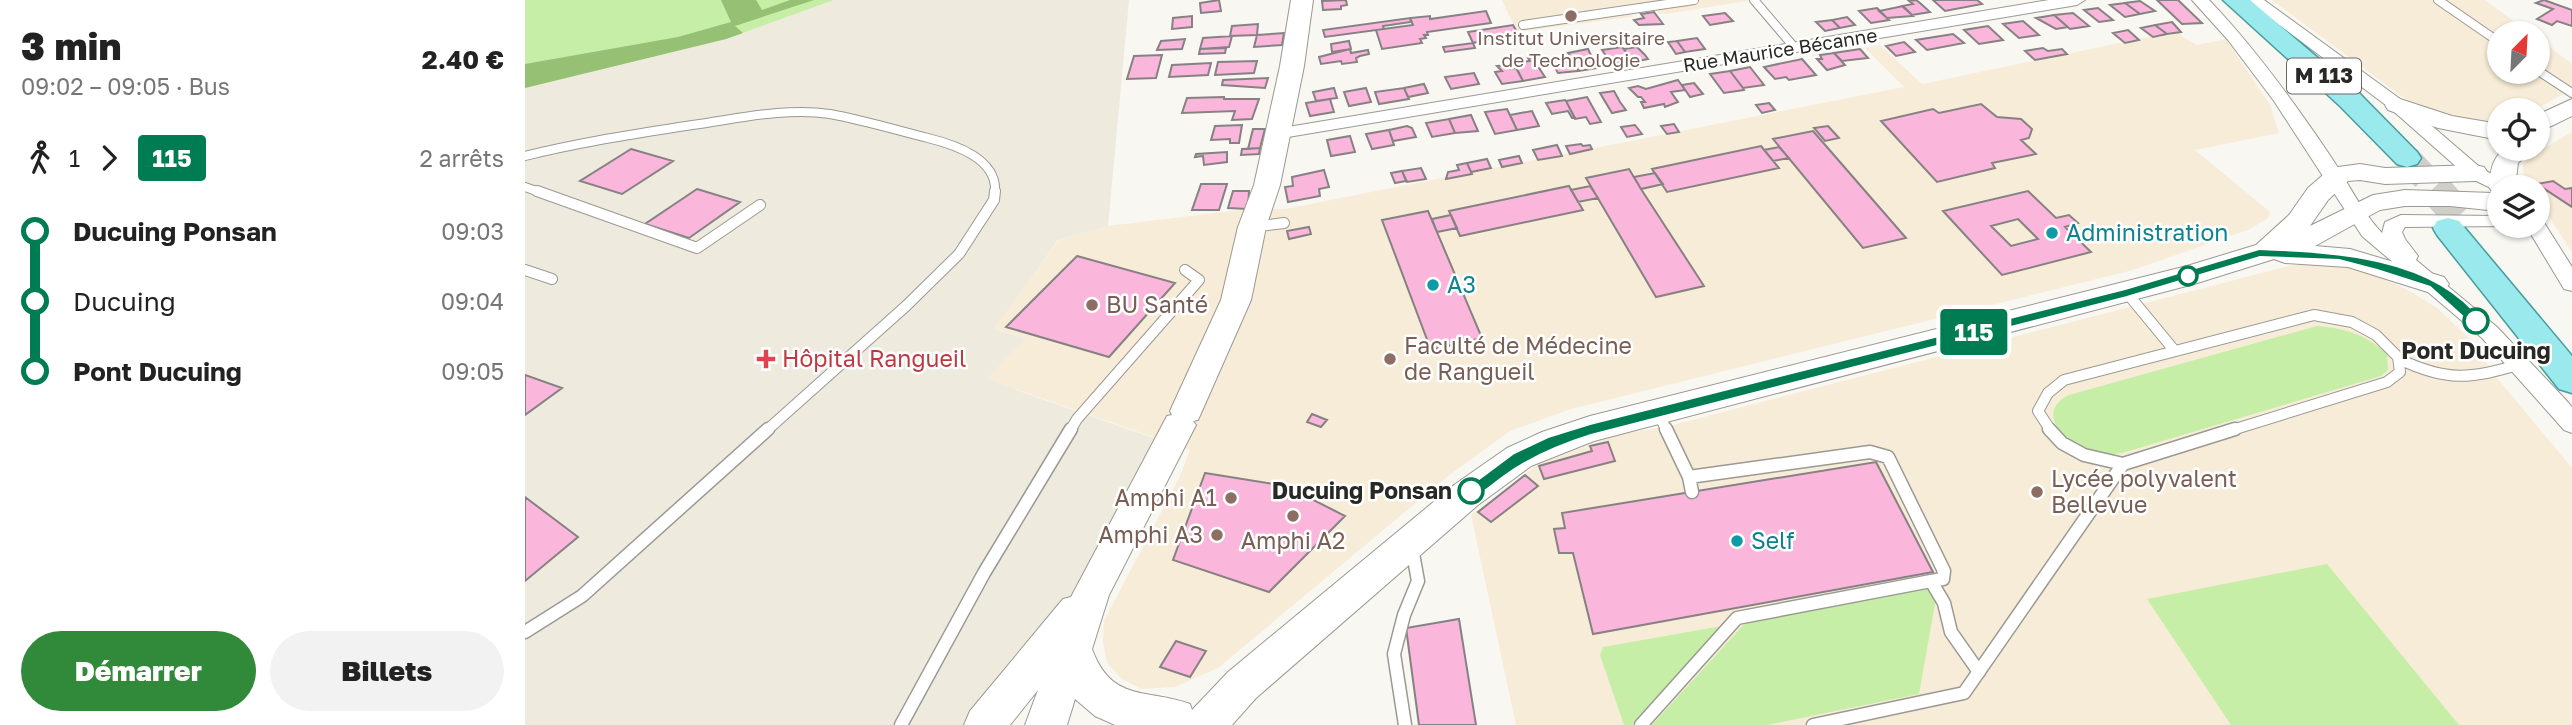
<!DOCTYPE html>
<html lang="fr">
<head>
<meta charset="utf-8">
<style>
	:root { --surface:#fff; --page:#f2f2f2; --text:#222; --muted:#767676; --accent:#308a3a }
	body { margin:0; font-family:"Golos Text",sans-serif; background:var(--page); color:var(--text); height:100vh; display:flex; flex-direction:column; font-size:26px; white-space:nowrap }
	* { box-sizing:border-box; margin:0 }
	p { font-size:23px; color:var(--muted) }
	.icon { flex:none; width:38px; height:38px; fill:none; stroke:currentColor; stroke-width:2; stroke-linecap:round; stroke-linejoin:round }
	.map { position:relative; flex:1; overflow:hidden }
	.panel { display:flex; flex-direction:column; background:var(--surface); width:525px }
	.panel>* { flex:none }
	.badge { padding:0 14px; border-radius:5px; font-size:24px; line-height:46px }
	.needle { width:46px; rotate:24deg }
	.tools { position:absolute; left:1962px; top:21px; display:grid; gap:14px }
	.tools a { display:grid; place-items:center; width:63px; height:63px; border-radius:50%; background:var(--surface); box-shadow:0 2px 5px #0004; font-size:35px }
	.map>.badge { position:absolute; translate:-50% -50%; box-shadow:0 0 0 4px #fff }
	.legs { display:flex; align-items:center; gap:10px; height:77px; padding:0 21px; font-size:23px }
	.legs p { margin-inline-start:auto }
	.head { display:flex; align-items:center; justify-content:space-between; height:119px; padding:0 21px }
	h1 { font-size:38px; font-weight:800; line-height:52px }
	.action { display:flex; gap:14px; margin-top:auto; padding:14px 21px }
	.action a { flex:1; height:80px; border-radius:42px; background:var(--accent); color:#fff; font-size:28px; font-weight:800; line-height:80px; text-align:center }
	.action a+a { background:var(--page); color:var(--text) }
	ul { padding:0 21px; list-style:none }
	li { display:flex; align-items:center; gap:24px; height:70px; font-size:26px }
	li i { display:grid; place-items:center; width:10px; height:100%; margin:0 9px; background:currentColor }
	li i::after { content:''; width:18px; height:18px; margin:-9px; border:5px solid; border-radius:50%; background:var(--surface) }
	li p { margin-inline-start:auto }
	li:first-child i { background:linear-gradient(#0000 50%,currentColor 0) }
	li:last-child i { background:linear-gradient(currentColor 50%,#0000 0) }
	main { display:flex; flex:1; min-height:0 }
	.map>svg:first-child { display:block }
</style>
</head>
<body>
<main>
<section class="panel">
<div class="head"><div><h1>3 min</h1><p>09:02 – 09:05 · Bus</p></div><b>2.40 €</b></div>
<div class="legs"><svg class="icon" aria-label="walk" viewBox="0 0 24 24"><circle cx="13" cy="4" r="2"/><path d="M13 8l-2 6 4 7M11 14l-3 7M7 12l3-4h3l4 4"/></svg>1<svg class="icon" aria-label="forward" viewBox="0 0 24 24"><path d="M9 5l7 7-7 7"/></svg><b class="badge" style="background:#007c52;color:#fff">115</b><p>2 arrêts</p></div>
<ul>
<li><i style="color:#007c52"></i><b>Ducuing Ponsan</b><p>09:03</p></li>
<li><i style="color:#007c52"></i><span>Ducuing</span><p>09:04</p></li>
<li><i style="color:#007c52"></i><b>Pont Ducuing</b><p>09:05</p></li>
</ul>
<div class="action"><a>Démarrer</a><a>Billets</a></div>
</section>
<div class="map">
<svg width="2047" height="725" viewBox="0 0 2047 725">
	<rect width="100%" height="100%" fill="#f9f7f1"/>
	<!-- built -->
	<path fill="#eeeadd" d="M309 0H604L583 226 533 240 470 329 500 339 491 390 637 441 540 611 441 725H0V88L201 39Z"/>
	<!-- education -->
	<path fill="#f7ecd7" d="M977 0H1228L1140 14H1135L1129 7 1104 12 1108 17H1105L992 32Z
		M1747 0H1960L2005 33H1974V72H2012L2013 38 2047 64V89L2009 110H1974V123L1948 122 1898 108 1879 98Z
		M1652 31 1659 38 1672 45 1701 39 1745 105 1754 133 1670 150 1745 212 1743 218 1725 229 1608 270 1046 409 985 431 923 476 693 668 650 687 616 689 597 679 582 663 578 641 579 621 654 478 665 450 462 379 500 339 469 328 534 240 583 226 723 209H760L1379 87 1340 48 1355 45 1397 84Z
		M2047 132V252L2013 200 2012 187H2004L1999 180 1998 166 2004 157Z
		M1787 263 1809 264 1849 274 1881 289 1912 308 1950 344 1968 373 2047 468V725H991L946 515 1013 464 1091 435 1140 427 1764 266Z"/>
	<!-- green -->
	<path fill="#c6eea7" d="M0 0H309L201 39 0 88Z
		M1792 326C1819 328 1842 335 1862 354L1863 370 1856 376 1597 453C1584 455 1571 456 1559 450 1535 440 1512 410 1544 395Z
		M1802 564 1934 725H1706L1622 599Z
		M1413 587 1394 694 1242 725H1127L1222 621Z
		M1197 626 1107 725H1099L1075 655 1078 647Z"/>
	<!-- forest -->
	<path fill="#96c073" d="M196 0H231L237 10 265 0H289L210 26 218 33 201 39 0 88V64L153 37 206 22Z"/>
	<!-- building -->
	<path fill="#fab7db" stroke="#868183" stroke-width="2" fill-rule="evenodd" d="M694 0 696 11 676 13 675 3Z
		M821 0 822 5 816 6V9L798 10 797 1Z
		M1391 0 1395 3 1405 12 1387 15 1377 6 1388 4 1384 1Z
		M1408 0H1452L1457 4 1420 11Z
		M1632 0H1653L1677 23 1657 24Z
		M2019 0 2047 10V26L2032 21 2027 25 2012 19 2028 9 2011 3Z
		M1615 1 1630 11 1615 14 1600 3Z
		M1600 3 1615 14 1600 17 1585 5Z
		M1378 6 1388 16 1362 18 1354 11Z
		M1352 8 1364 20 1346 23 1334 11Z
		M1573 8 1588 20 1574 22 1559 10Z
		M961 11 966 23 902 32 903 35H899L901 38 895 39 897 43 857 49 851 30 888 25 885 18 905 16V19Z
		M1129 12 1138 24 1114 25 1109 20 1119 18 1116 14Z
		M1200 13 1208 21 1185 25 1178 16Z
		M1548 13 1564 26 1545 29 1529 15Z
		M1529 15 1543 27 1531 29 1511 18Z
		M667 16V27L647 29 648 18Z
		M1322 17 1330 25 1315 28 1307 20Z
		M885 18 886 22 858 26 859 29 800 37 798 30Z
		M1307 20 1315 28 1300 31 1291 22Z
		M1498 21 1514 35 1494 38 1478 24Z
		M1647 22 1656 32 1642 34 1630 25Z
		M733 24 732 35 705 36 707 26Z
		M988 25 992 32 948 43 943 32Z
		M1630 25 1642 34 1628 37 1616 28Z
		M1463 26 1478 40 1454 44 1439 30Z
		M1603 30 1614 40 1600 43 1588 33Z
		M759 33 757 45 729 47 732 35Z
		M1428 34 1439 43 1402 50 1391 40Z
		M707 36 704 47 675 49 678 38Z
		M1172 38 1180 49 1160 52 1152 41Z
		M660 39 657 49 632 50 636 41Z
		M824 41 826 49 807 52 806 44Z
		M1152 41 1160 52 1151 54 1143 42Z
		M1379 42 1390 52 1371 56 1361 46Z
		M948 43 950 48 920 52 918 47Z
		M1097 47 1107 60 1087 64 1077 50Z
		M1112 47 1120 55 1123 59 1108 62 1099 49Z
		M701 48 700 53 674 54 675 49Z
		M1518 48 1523 51 1537 49 1542 54 1510 60 1500 51Z
		M825 49 826 53 843 50 844 54 835 56 831 58 832 62 817 64 816 61 796 64 794 57Z
		M1063 49 1072 68 1054 71 1043 53Z
		M1335 49 1343 58 1317 61 1309 53Z
		M1309 53 1320 65 1302 70 1292 59H1297L1295 55Z
		M637 55 631 78 602 79 609 56Z
		M1015 56 1020 67 1014 68 1020 77 998 81 991 67 998 66 996 62 1005 61 1003 58Z
		M1045 56 1054 71 1033 73 1025 59Z
		M1277 59 1291 75 1264 80 1261 77 1250 79 1239 67Z
		M732 61 729 73 690 75 693 62Z
		M686 63 683 75 644 77 647 65Z
		M982 65 985 69 991 68 998 81 977 84 970 72 977 71 972 66Z
		M1225 67 1239 85 1218 88 1205 71Z
		M1205 71 1218 88 1219 90 1199 93 1185 74Z
		M949 73 954 84 926 89 920 77Z
		M743 78 740 88 697 85 698 80Z
		M1153 80 1160 90 1146 92 1153 102 1140 107 1139 104 1119 108 1116 102H1120L1116 97H1113L1104 88 1113 86 1121 89Z
		M1169 83 1178 94 1165 97 1157 85Z
		M899 84 903 93 883 97 879 88Z
		M809 88 812 98 791 101 788 92Z
		M841 88 846 102 824 106 819 92Z
		M879 88 884 99 854 104 850 92Z
		M1089 91 1095 102 1101 110 1087 113 1075 93Z
		M699 97V99H734L727 119 707 120 710 111 657 113 662 98Z
		M1062 97 1076 122 1065 124 1061 117 1050 119 1041 101Z
		M805 99 809 112 785 116 781 103Z
		M1040 100 1041 101 1050 118H1047L1043 111 1027 114 1021 103Z
		M1244 103 1250 110 1237 113 1231 105Z
		M1456 104 1472 117 1496 119 1507 129 1504 138 1496 140 1511 154 1467 163 1470 168 1412 182 1356 121 1408 109 1414 113Z
		M982 109 992 130 970 134 960 112Z
		M1007 111 1014 126 992 130 985 115Z
		M946 115 953 131 930 133 924 119Z
		M924 119 930 133 907 137 901 123Z
		M1149 124 1154 132 1142 134 1136 126Z
		M717 125 714 143H705V139L686 140 690 126Z
		M1110 125 1117 134 1102 137 1096 127Z
		M882 126 887 128 891 137 868 141 864 130Z
		M1303 126 1314 138 1300 141 1289 128Z
		M728 129H740L735 148 723 149Z
		M864 130 869 145 847 149 841 134Z
		M1288 131 1381 238 1338 248 1248 139Z
		M825 136 830 152 806 156 802 140Z
		M1056 144 1058 146 1065 145 1067 149 1045 154 1041 146Z
		M1032 145 1037 156 1013 160 1008 150Z
		M1236 146 1254 168 1142 192 1127 169Z
		M1254 147 1264 158 1248 161 1239 150Z
		M735 148 734 154 716 155 717 149Z
		M106 149 148 161 97 194 55 181Z
		M702 152V162L679 165 678 156 670 157 671 154Z
		M994 156 997 163 977 167 974 160Z
		M962 159 966 168 946 172 942 163Z
		M942 163 947 174 921 179 923 172 934 170 932 165Z
		M896 168 901 179 882 182 877 171Z
		M1104 169 1116 189 1179 286 1131 297 1061 178Z
		M799 170 804 187 794 189 795 196 763 202 760 187 768 186 767 177Z
		M877 171 881 181 870 183 866 173Z
		M1130 173 1138 184 1116 189 1109 177Z
		M2028 181 2040 189 2047 188V207L2012 184Z
		M676 184H702L694 210H667Z
		M1044 186 1058 210 935 236 924 211Z
		M1065 186 1073 198 1053 202 1046 190Z
		M172 189 215 202 164 238 120 224Z
		M708 191H724L723 209 703 208Z
		M1503 191 1531 218 1544 215 1553 223 1540 227 1566 252 1477 275 1418 211ZM1493 219 1513 239 1486 246 1466 226Z
		M903 211 957 338 906 350 857 220Z
		M926 215 932 228 912 232 907 219Z
		M784 227 786 234 764 239 762 231Z
		M552 256 650 283 584 357 481 327Z
		M0 375 37 388 0 415Z
		M787 414 802 420 796 427 782 422Z
		M1083 442 1090 461 1019 479 1014 466 1067 451 1065 446Z
		M1351 462 1408 572 1068 634 1048 553H1034L1029 529 1040 528 1037 513Z
		M680 473 761 486 820 516 744 592 648 560Z
		M1000 475 1013 486 966 522 953 512Z
		M0 497 53 537 0 581Z
		M934 619 951 725H894L881 628Z
		M651 641 681 651 665 677 635 667Z"/>
	<g fill="none" stroke-linecap="round" stroke-linejoin="round">
		<!-- primary-tunnel-far1 -->
		<path stroke="#cfcec8" stroke-width="27" stroke-dasharray="27 13" stroke-linecap="butt" d="M1882 158 1914 193"/>
		<!-- primary-tunnel -->
		<path stroke="#cfcec8" stroke-width="33" stroke-dasharray="33 17" stroke-linecap="butt" d="M1912 191 1945 228"/>
		<!-- lane-far2 casing -->
		<g stroke="#9a9993" stroke-width="10">
			<path id="lane-far2" d="M1229 0 1270 48
				M1913 0 1974 42
				M998 25 1169 0
				M2012 70 2047 93
				M0 156C55 142 111 134 167 125 212 119 260 107 305 114 338 120 371 130 403 138 431 145 473 159 470 193
				M0 187 17 193"/>
		</g>
		<!-- lane-far1 casing -->
		<g stroke="#9a9993" stroke-width="12">
			<path id="lane-far1" d="M12 191 172 248 235 205
				M727 227 759 223
				M0 270 27 279
				M1602 293 1649 350
				M1874 359C1922 382 1946 379 1996 364
				M1133 413 1142 431
				M241 431 381 306 434 254 469 200 470 191
				M545 431 552 419 674 280 660 270
				M1526 431 1513 411 1523 393 1539 380 1789 315 1827 322 1851 335 1873 357 1875 372 1862 382 1704 431"/>
		</g>
		<!-- lane casing -->
		<g stroke="#9a9993" stroke-width="15">
			<path id="lane" d="M1141 429 1164 477 1167 492
				M1524 429 1537 443 1559 455 1598 464 1710 429
				M1164 477 1345 452 1363 457 1419 571 1418 579 1406 581
				M0 632 57 596 243 429
				M376 725 459 573 546 429
				M880 725 869 654 879 615 893 581 887 548
				M1116 725 1212 618 1406 581 1419 603 1426 632 1454 672
				M1288 725 1439 693 1598 464"/>
		</g>
		<!-- street casing -->
		<g stroke="#9a9993" stroke-width="2">
			<path id="street" d="M1524 0H1560L1552 5 751 139 742 134 751 129Z
				M1667 0H1684C1730 48 1769 102 1806 157 1823 182 1836 211 1857 233L1860 222 1876 215 1974 216V226H1981L1880 227 1877 232 1880 239 1893 256 1891 260 1972 327 2040 399 2047 407V433L2039 430 1957 338 1837 236 1749 101 1703 40Z
				M1721 0H1739L1878 101 1957 169 1984 183 1986 187H1974V192L1943 177 1866 109Z
				M2012 220 2018 221 2047 267V291L2039 289 2001 226H2012Z"/>
		</g>
		<!-- secondary casing -->
		<g stroke="#9a9993" stroke-width="2">
			<path id="secondary" d="M766 0H788L779 66 755 185 741 227 726 300 677 411 673 420 668 421 671 425 584 595 567 649C587 703 621 688 665 704L667 710 703 672 929 485 982 448 1017 432 1065 416 1662 266 1731 245 1764 215 1783 188 1806 168 1835 164 1860 168 1950 165 1959 167 1963 173 1959 179 1950 181 1860 184 1835 180 1823 181 1803 200 1785 226 1848 195 1880 190 1968 193 1964 187C1966 171 1966 160 1979 149H2007L1993 163 1990 187H1974V208L1963 210 1925 206H1880L1855 210 1790 246 1825 249 1919 277 1924 284 1919 291 1909 294 1823 267 1760 263 1749 259 1669 284 1069 441 1006 466 953 505 731 698 707 725H590L570 716 550 699 542 725H500L513 690 485 725H439L445 711 538 599 546 597 642 416 647 415 645 411 696 300 713 227 729 185 755 66Z
				M1872 98 1927 116 1974 124V140L1913 128 1863 110 1860 105 1863 100Z
				M2047 99V116L2012 133V115Z"/>
		</g>
		<!-- primary casing -->
		<g stroke="#469c9e" stroke-width="3">
			<path id="primary" d="M1698 0H1725L1835 94 1892 152 1896 158 1892 164 1882 167 1872 164 1815 106Z
				M1923 218 1934 221 2047 356V393L2034 389 1912 235 1908 228 1912 221Z"/>
		</g>
		<!-- lane-far2 -->
		<use href="#lane-far2" stroke="#fff" stroke-width="8"/>
		<!-- lane-far1 -->
		<use href="#lane-far1" stroke="#fff" stroke-width="10"/>
		<!-- lane -->
		<use href="#lane" stroke="#fff" stroke-width="12"/>
		<!-- street -->
		<use href="#street" fill="#fff" fill-rule="evenodd"/>
		<!-- secondary -->
		<use href="#secondary" fill="#fff" fill-rule="evenodd"/>
		<!-- primary -->
		<use href="#primary" fill="#9ae9ec" fill-rule="evenodd"/>
	</g>
	<!-- line-1 -->
	<path fill="#007c52" stroke="#fff" stroke-width="2" d="M1734 249C1808 252 1909 256 1957 321L1951 326 1946 324 1905 287 1852 270 1814 260 1735 257 1602 297 1066 435C1034 445 1005 457 978 477 968 484 953 500 941 495L938 491 989 453 1023 437 1065 424 1600 289Z"/>
	<!-- markers -->
	<g fill="#8d6e63" stroke="#fff" stroke-width="2.5">
		<circle cx="1046" cy="16" r="7"/>
		<circle cx="567" cy="305" r="7"/>
		<circle cx="865" cy="359" r="7"/>
		<circle cx="1512" cy="492" r="7"/>
		<circle cx="706" cy="498" r="7"/>
		<circle cx="768" cy="516" r="7"/>
		<circle cx="692" cy="535" r="7"/>
	</g>
	<g fill="#0f9aa8" stroke="#fff" stroke-width="2.5">
		<circle cx="1527" cy="233" r="7"/>
		<circle cx="908" cy="285" r="7"/>
		<circle cx="1212" cy="541" r="7"/>
	</g>
	<g fill="#fff" stroke="#007c52" stroke-width="3.5">
		<circle cx="1663" cy="276" r="9"/>
		<circle cx="1951" cy="321" r="12"/>
		<circle cx="946" cy="491" r="12"/>
	</g>
	<path fill="#e0444e" stroke="#fff" stroke-width="2.5" d="M237.5 348.5h7v7h7v7h-7v7h-7v-7h-7v-7h7z"/>
	<g text-anchor="middle" stroke-width="5" stroke-linejoin="round" paint-order="stroke">
		<!-- far-education labels -->
		<g font-size="19" fill="#785e54" stroke="#fff">
			<text x="1046" y="45">Institut Universitaire<tspan x="1046" dy="22">de Technologie</tspan></text>
		</g>
		<!-- far-street labels -->
		<g font-size="19" fill="#282825" stroke="#fff">
			<text transform="translate(1255 50) rotate(-9)" y="7">Rue Maurice Bécanne</text>
		</g>
		<!-- shield labels -->
		<rect fill="#fff" stroke="#686866" stroke-width="2" x="1762" y="58.5" width="74" height="35" rx="5"/>
		<g font-size="21" font-weight="bold" fill="#282825">
			<text x="1799" y="83">M 113</text>
		</g>
		<!-- culture labels -->
		<g font-size="23" fill="#0d838f" stroke="#fff" text-anchor="start">
			<text x="1541" y="241">Administration</text>
			<text x="922" y="293">A3</text>
			<text x="1226" y="549">Self</text>
		</g>
		<!-- education labels -->
		<g font-size="23" fill="#785e54" stroke="#fff" text-anchor="start">
			<text x="581" y="313">BU Santé</text>
			<text x="879" y="354">Faculté de Médecine<tspan x="879" dy="26">de Rangueil</tspan></text>
			<text x="1526" y="487">Lycée polyvalent<tspan x="1526" dy="26">Bellevue</tspan></text>
			<text x="692" y="506" text-anchor="end">Amphi A1</text>
			<text x="678" y="543" text-anchor="end">Amphi A3</text>
			<text x="768" y="549" text-anchor="middle">Amphi A2</text>
		</g>
		<!-- stop labels -->
		<g font-size="23" font-weight="bold" fill="#282825" stroke="#fff">
			<text x="1951" y="359">Pont Ducuing</text>
			<text x="927" y="499" text-anchor="end">Ducuing Ponsan</text>
		</g>
		<!-- health labels -->
		<g font-size="23" fill="#be3a42" stroke="#fff" text-anchor="start">
			<text x="257" y="367">Hôpital Rangueil</text>
		</g>
	</g>
</svg>
<div class="tools">
<a><svg class="needle" viewBox="-14 -14 28 28"><path d="M0-13l5 13h-10z" fill="#e53935"/><path d="M0 13l5-13h-10z" fill="#767676"/></svg></a>
<a><svg class="icon" aria-label="locate" viewBox="0 0 24 24"><circle cx="12" cy="12" r="6"/><path d="M12 2v4M12 18v4M2 12h4M18 12h4"/></svg></a>
<a><svg class="icon" aria-label="layers" viewBox="0 0 24 24"><path d="M12 4l9 5-9 5-9-5zM3 14l9 5 9-5"/></svg></a>
</div>
<b class="badge" style="left:1449px;top:332px;background:#007c52;color:#fff">115</b>
</div>
</main>
</body>
</html>
